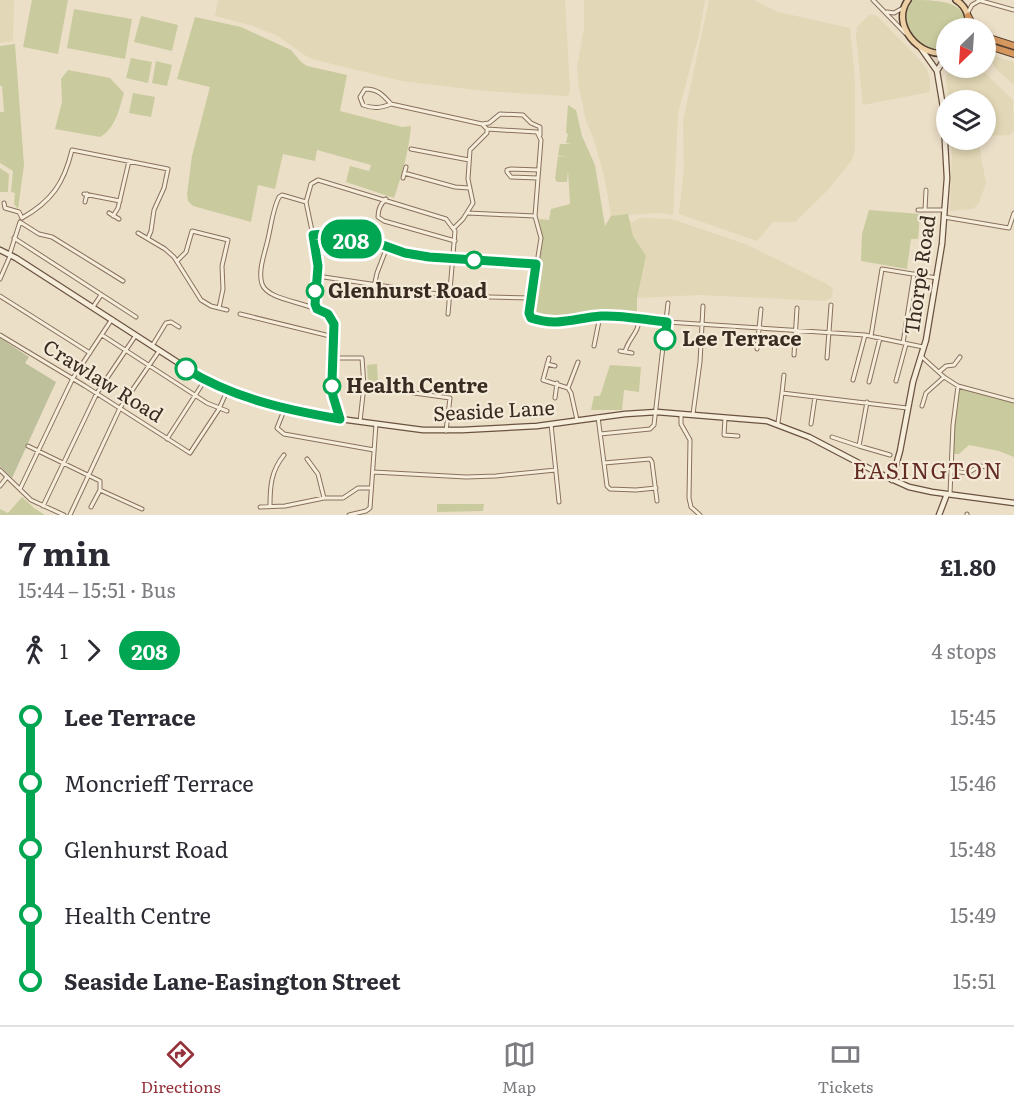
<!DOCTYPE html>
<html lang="en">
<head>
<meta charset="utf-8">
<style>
	:root { --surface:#fff; --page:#f7f7f7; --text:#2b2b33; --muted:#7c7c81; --line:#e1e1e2; --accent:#94313a }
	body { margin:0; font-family:Literata,serif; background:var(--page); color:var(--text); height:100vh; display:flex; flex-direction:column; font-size:22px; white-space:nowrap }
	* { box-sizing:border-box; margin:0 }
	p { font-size:20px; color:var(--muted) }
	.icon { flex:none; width:33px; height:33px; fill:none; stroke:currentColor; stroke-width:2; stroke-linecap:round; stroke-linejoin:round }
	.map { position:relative; height:515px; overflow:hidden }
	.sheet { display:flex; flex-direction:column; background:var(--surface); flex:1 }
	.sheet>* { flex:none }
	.badge { padding:0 12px; border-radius:20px; font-size:21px; line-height:39px }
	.needle { width:39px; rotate:205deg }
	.buttons { position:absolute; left:936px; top:18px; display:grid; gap:12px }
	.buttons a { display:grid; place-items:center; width:60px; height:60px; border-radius:50%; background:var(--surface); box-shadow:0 3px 9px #0003; font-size:30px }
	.map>.badge { position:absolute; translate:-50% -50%; box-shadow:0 0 0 3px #fff }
	.legs { display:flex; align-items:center; gap:9px; height:66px; padding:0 18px; font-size:20px }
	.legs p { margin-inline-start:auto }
	.head { display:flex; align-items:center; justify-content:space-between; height:102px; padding:0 18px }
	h1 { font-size:33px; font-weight:700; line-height:45px }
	ul { padding:0 18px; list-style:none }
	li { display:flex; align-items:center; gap:21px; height:66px; font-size:22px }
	li i { display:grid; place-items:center; width:9px; height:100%; margin:0 8px; background:currentColor }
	li i::after { content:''; width:15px; height:15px; margin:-8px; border:4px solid; border-radius:50%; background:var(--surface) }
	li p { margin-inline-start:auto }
	li:first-child i { background:linear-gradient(#0000 50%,currentColor 0) }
	li:last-child i { background:linear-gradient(currentColor 50%,#0000 0) }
	.dock { display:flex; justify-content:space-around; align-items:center; height:84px; border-top:2px solid var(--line); background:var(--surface); font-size:16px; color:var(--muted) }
	.dock a { display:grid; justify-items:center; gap:3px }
	.dock .active { color:var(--accent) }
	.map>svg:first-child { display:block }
</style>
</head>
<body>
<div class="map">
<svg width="1014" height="515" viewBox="0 0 1014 515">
	<rect width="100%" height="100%" fill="#ecdfc8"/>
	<!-- farmland -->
	<path fill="#e2d7b6" d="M0 0H14L13 41 0 43Z
		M218 0H565L570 90 569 95 565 96 485 91 402 81 332 64 309 58 276 35 250 25 215 16Z
		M584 0H705L699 35 678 113 673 215 658 213 611 216 605 180 595 143 586 121 579 88 577 68 584 28Z
		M709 0H754L778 12 850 28 855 80V149L852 160 827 191 795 222H773L757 241 679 214 684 168 683 121Z
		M870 14 877 16 918 58 927 69 930 80V92L863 105 856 37 857 27Z
		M994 56 1014 62V85L995 68 990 58Z
		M949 69 962 78 978 71 984 72 1013 100 1014 130 1010 135 986 136V100H949L946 79 947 71Z
		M952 140H978L986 183 979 203 973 209 950 211Z
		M640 218 672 219 748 245 825 283 833 288 832 297 825 301 698 295 637 298 646 256 633 236 630 223Z"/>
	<!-- green -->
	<path fill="#c9ca9d" d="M32 0H68L58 54 23 47Z
		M912 0C934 0 970 0 965 28H946V49C921 56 893 22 912 0Z
		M74 9 132 19 125 59 67 48Z
		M141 16 178 25 172 51 134 42Z
		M195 17 241 27 291 50 301 62 307 66 347 75 340 111 402 127 411 126C409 151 402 174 394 198L346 182 350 166 369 171 371 165 317 150 315 161 283 154 275 189 258 185 251 222 193 206 188 201 187 194 192 156 210 87 177 79Z
		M15 44 24 165 18 209 14 204 15 193 11 192 13 171 0 163V112H4L2 86H0V46Z
		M131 58 152 62 148 83 126 78Z
		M156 61 172 65 167 86 152 83Z
		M68 70 110 78 124 93C119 109 116 128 100 137L55 129 62 102 61 79Z
		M133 93 155 97 151 117 129 113Z
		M568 105 576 110 582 136 595 165 605 226 611 216 628 214 633 236 646 256 637 298V315L599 314 550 320 535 317 532 312 543 240 539 219 549 220 551 209 570 204 568 170 567 182H557L555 179 558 156 567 157 558 155 560 144H572L566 143 568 134 566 133Z
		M0 168 9 174 8 192H0Z
		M869 210 920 214 918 239H911L907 269 861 261 862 234Z
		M377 364 378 383 368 384 367 365Z
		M610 365 641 367 639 392 624 390 622 410H591L594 396H600Z
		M958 386 1014 401V457L999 451 969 445 959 454H953V425Z
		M22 497 34 508 45 515H0V509L8 513Z
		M437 504H484L483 511 437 512Z"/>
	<!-- cemetery -->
	<path fill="#bec09b" d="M0 338 29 357 25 363 56 382 12 478 0 466Z"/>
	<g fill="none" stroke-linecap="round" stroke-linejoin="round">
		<!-- street casing -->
		<g stroke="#88715e" stroke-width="5">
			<path id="street" d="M873 0 905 33
				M978 0 1014 10
				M887 12 894 13 903 8
				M967 14 972 5 979 1
				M391 104C383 95 378 89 365 89L360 97 363 105C374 109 381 108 391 104L482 124 487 129V133L470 150 468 179 473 203 463 219 454 228
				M482 124 489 123 500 114 523 115 531 123 540 127V135
				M487 129 537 132 541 140 535 216 541 238 529 313 531 318 542 322 559 323 600 316H618L667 322 865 335 923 347
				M411 149 469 160
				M404 173 455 187 469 188
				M403 178 406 167
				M538 178 511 177 507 172V170L511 169 539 170
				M84 194 120 201
				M386 199C380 204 378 210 378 217L384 221 455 241
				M85 202 87 194
				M306 202 282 195 279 197C272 211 271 228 267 243 264 255 258 272 262 284 270 305 324 300 334 324L332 381 333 396 340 419
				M4 203 5 208 19 212 22 218
				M918 210H944
				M925 210 926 190
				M109 213 119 219
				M468 213 535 216
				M113 216 118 208 129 161
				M944 217 1009 228 1014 213
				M22 218C52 201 64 183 72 150L168 169 164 188 154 210 151 231 148 238
				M20 222 39 234 52 237 123 281
				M138 233 165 249 174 257 201 300 211 306 227 310
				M313 235 323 234 377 243 405 253 429 257 536 264
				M14 238 136 317
				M10 253 20 222
				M177 261 186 252 192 231 228 240 222 266 223 289 219 308
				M317 276 451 296 531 298
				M0 279 10 256
				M0 296 90 353
				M372 296 377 273 387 247
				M93 307 101 295
				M317 309 316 250 306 202 311 184 318 180 446 219 455 231 448 314
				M240 314 334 337
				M0 335 85 386 190 453 219 409 227 391
				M102 335 207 403 227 411
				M871 336 882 269 937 278
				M903 343 914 274
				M152 346 166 323 171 322 179 327
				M594 346 600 316
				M757 349 761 309
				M620 351 632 353
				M625 352C628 339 639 333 639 319
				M794 355 797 308
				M922 357 944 377 958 386 1014 401
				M333 358H362L364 386 360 421
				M549 358 543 380 568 388
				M827 358 831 305
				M547 364 555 366
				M939 372 946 366 954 365 960 357
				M784 375 782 393 907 408
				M853 380 865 335
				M896 381 906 344
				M869 382 880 338
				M364 386 450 398 446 431
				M568 388 571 393 577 420
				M568 388 578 362
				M555 398 557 383
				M922 406 926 393 944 377
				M285 408 277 428 284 434 374 450
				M681 414V424L690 440 689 498 691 507 700 515
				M693 414 700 362 703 306
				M598 417 607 486 610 489 636 490 656 488
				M725 418 724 435 738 436
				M778 423 782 393
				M551 424 559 502
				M811 424 815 397
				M600 434 650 429 654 425 668 303
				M832 437 859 446 867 402
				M167 439 205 380
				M28 446 100 481V490L91 507
				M859 446 890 455
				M307 459 318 474 324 498
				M604 463 650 459 652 462 657 501
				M0 470 31 500 64 515
				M952 471 968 473 979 466 989 467
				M373 472 466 477 496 476 556 470
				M0 486 7 477
				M20 489 73 378 112 319
				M100 490 142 509
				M950 494 953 425 958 386
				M43 506 97 393 136 335
				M270 506C270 486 271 471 284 455
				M260 507 285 506 324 498H343L358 488H371
				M70 515 120 408 159 351
				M349 515 366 511 370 508 376 424
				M967 515V514"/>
		</g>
		<!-- secondary casing -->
		<g stroke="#6a5241" stroke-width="7">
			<path id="secondary" d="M937 71 946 56
				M0 250 16 258 205 380 227 391 285 408 340 419 423 430H462L537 426 625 414 657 412 767 421 809 437 876 472 909 487 932 492 1014 503
				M892 480 900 451 913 382 926 340 942 244 944 217 947 178 943 107 937 71 920 47
				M939 515 947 494"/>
		</g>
		<!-- primary casing -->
		<g stroke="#564032" stroke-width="8">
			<path id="primary" d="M908 0C890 25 920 58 946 53
				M956 0C966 6 970 17 968 28"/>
		</g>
		<!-- highway casing -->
		<g stroke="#564032" stroke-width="8">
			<path id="highway" d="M968 16 974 28
				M986 37 1014 46
				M986 45 1014 54"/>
		</g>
		<!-- street -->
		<use href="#street" stroke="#f7eddb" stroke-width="3"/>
		<!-- secondary -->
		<use href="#secondary" stroke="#f7eddb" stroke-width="4.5"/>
		<!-- primary -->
		<use href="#primary" stroke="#edd0a3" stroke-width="5"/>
		<!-- highway -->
		<use href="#highway" stroke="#d6985f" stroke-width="6"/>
	</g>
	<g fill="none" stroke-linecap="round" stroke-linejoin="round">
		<!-- line-1 casing -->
		<g stroke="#fff" stroke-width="14">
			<path id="line-1" d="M186 369C233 398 286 410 340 419L333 396 332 381 334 324 328 314 317 309 315 304 318 266 313 235 323 234 377 243 405 253 429 257 536 264 529 313 531 318C558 327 575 318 601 316 623 315 645 320 667 322L665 339"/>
		</g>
		<!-- line-1 -->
		<use href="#line-1" stroke="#00a651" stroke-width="9"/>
	</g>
	<!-- markers -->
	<g fill="#fff" stroke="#00a651" stroke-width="3">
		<circle cx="474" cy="260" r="8"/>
		<circle cx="315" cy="291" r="8"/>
		<circle cx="665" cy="339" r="10"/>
		<circle cx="186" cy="369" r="10"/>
		<circle cx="332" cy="386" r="8"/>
	</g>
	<g text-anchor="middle" stroke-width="4.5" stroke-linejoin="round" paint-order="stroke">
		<!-- street labels -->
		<g font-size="20" fill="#392b21" stroke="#f4ead8">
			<text transform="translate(920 275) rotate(-82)" y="7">Thorpe Road</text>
			<text transform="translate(103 381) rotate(32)" y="7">Crawlaw Road</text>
			<text transform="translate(494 411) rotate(-3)" y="7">Seaside Lane</text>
		</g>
		<!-- stop labels -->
		<g font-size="20" font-weight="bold" fill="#392b21" stroke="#f4ead8" text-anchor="start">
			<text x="328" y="298">Glenhurst Road</text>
			<text x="682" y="346">Lee Terrace</text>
			<text x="346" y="393">Health Centre</text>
		</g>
		<!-- quarter labels -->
		<g font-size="22" letter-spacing="1.5" fill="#632b22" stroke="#f4ead8">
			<text x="928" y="479">EASINGTON</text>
		</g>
	</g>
</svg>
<div class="buttons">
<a><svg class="needle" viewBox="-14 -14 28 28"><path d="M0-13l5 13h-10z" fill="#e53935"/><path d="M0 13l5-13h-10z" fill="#7c7c81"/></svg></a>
<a><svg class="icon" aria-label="layers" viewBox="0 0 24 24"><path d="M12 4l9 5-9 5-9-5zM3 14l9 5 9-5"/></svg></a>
</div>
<b class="badge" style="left:351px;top:239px;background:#00a651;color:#fff">208</b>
</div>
<section class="sheet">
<div class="head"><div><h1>7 min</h1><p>15:44 – 15:51 · Bus</p></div><b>£1.80</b></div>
<div class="legs"><svg class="icon" aria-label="walk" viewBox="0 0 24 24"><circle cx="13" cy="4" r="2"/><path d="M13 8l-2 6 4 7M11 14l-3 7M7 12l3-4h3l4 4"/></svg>1<svg class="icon" aria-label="forward" viewBox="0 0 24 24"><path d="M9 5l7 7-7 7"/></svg><b class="badge" style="background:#00a651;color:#fff">208</b><p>4 stops</p></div>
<ul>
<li><i style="color:#00a651"></i><b>Lee Terrace</b><p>15:45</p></li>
<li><i style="color:#00a651"></i><span>Moncrieff Terrace</span><p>15:46</p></li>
<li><i style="color:#00a651"></i><span>Glenhurst Road</span><p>15:48</p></li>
<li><i style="color:#00a651"></i><span>Health Centre</span><p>15:49</p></li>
<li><i style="color:#00a651"></i><b>Seaside Lane-Easington Street</b><p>15:51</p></li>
</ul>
</section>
<nav class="dock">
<a class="active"><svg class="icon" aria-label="directions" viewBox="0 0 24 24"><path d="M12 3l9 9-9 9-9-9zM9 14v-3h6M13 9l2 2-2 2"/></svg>Directions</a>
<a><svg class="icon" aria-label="map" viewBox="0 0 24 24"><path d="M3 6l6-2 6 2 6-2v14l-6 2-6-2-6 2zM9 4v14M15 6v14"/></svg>Map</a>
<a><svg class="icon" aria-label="tickets" viewBox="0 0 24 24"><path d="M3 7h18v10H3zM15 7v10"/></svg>Tickets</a>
</nav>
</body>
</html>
